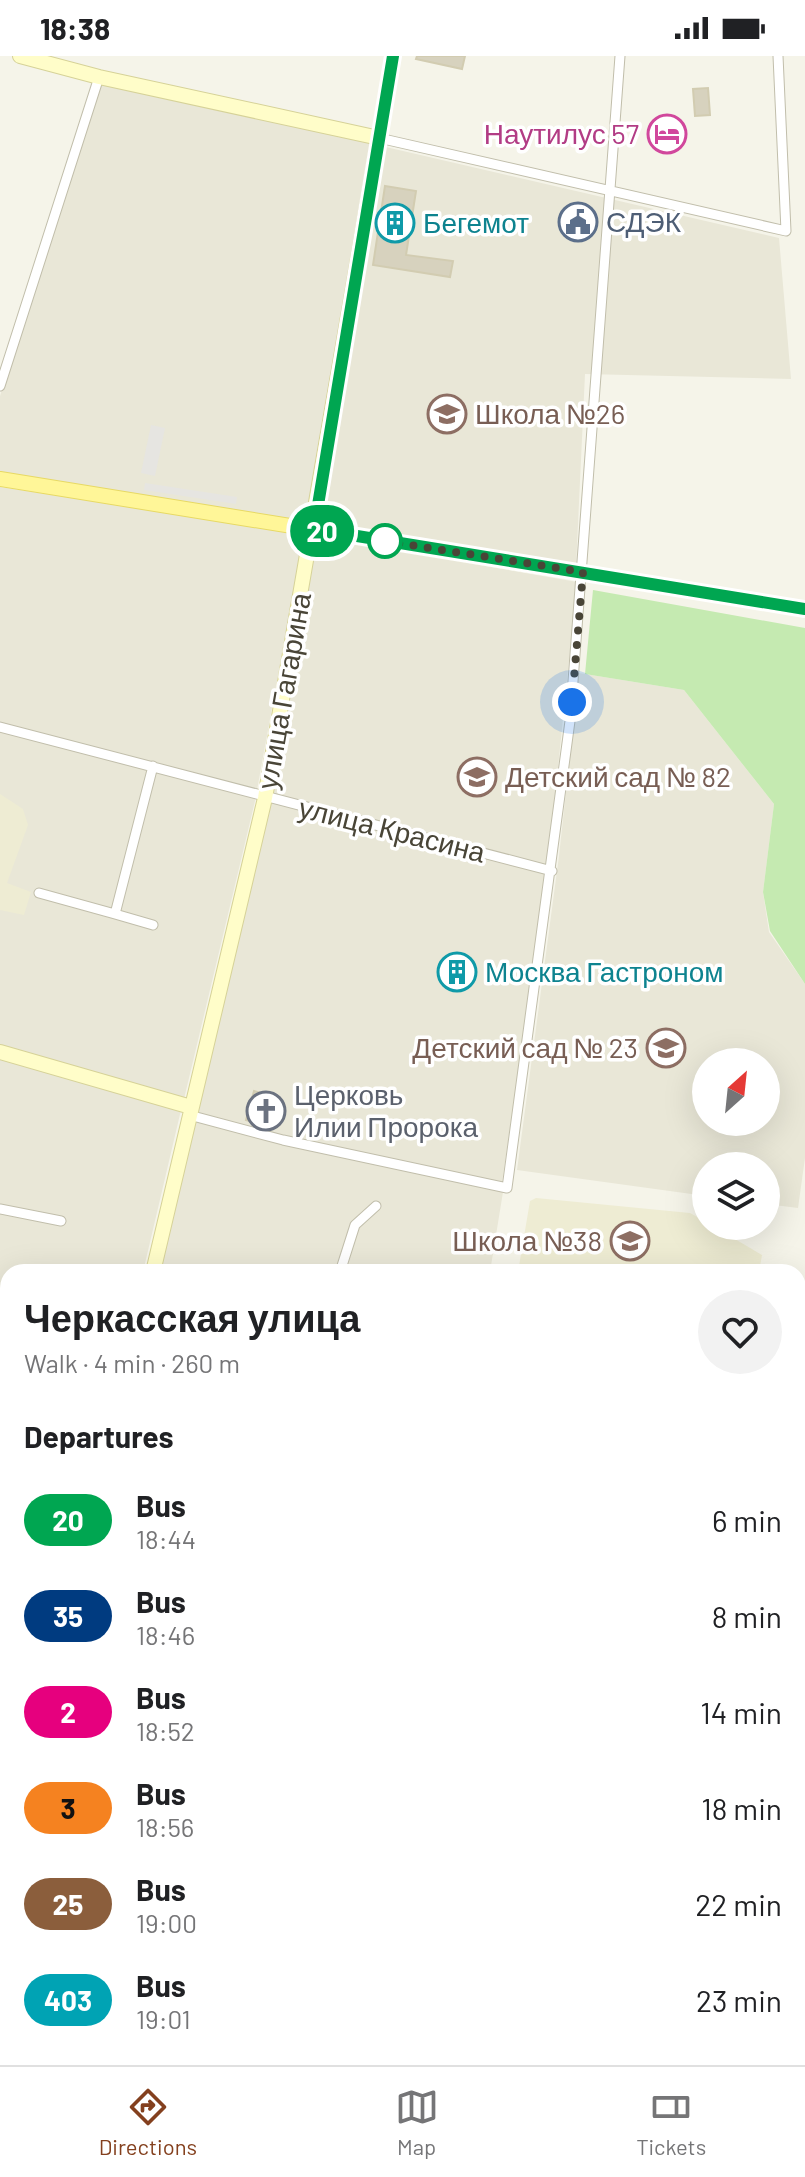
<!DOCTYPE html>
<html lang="en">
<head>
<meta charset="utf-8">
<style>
	:root { --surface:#fff; --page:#f2f2f2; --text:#202124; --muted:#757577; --line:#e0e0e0; --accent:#84401e }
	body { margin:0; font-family:Barlow,sans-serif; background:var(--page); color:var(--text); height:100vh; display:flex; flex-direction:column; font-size:30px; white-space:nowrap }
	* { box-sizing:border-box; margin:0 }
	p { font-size:26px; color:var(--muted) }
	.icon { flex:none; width:44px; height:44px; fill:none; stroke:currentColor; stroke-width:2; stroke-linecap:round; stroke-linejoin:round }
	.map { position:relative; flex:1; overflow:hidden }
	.drawer { position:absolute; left:0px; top:1208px; width:806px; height:802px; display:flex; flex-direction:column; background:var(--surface); border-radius:24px 24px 0 0; box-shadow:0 8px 32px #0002 }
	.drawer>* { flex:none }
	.badge { padding:0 16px; border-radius:26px; font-size:28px; line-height:52px }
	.needle { width:52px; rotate:27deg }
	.controls { position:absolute; left:692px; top:992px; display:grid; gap:16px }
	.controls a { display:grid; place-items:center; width:88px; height:88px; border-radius:50%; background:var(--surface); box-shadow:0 8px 32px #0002; font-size:40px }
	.you { position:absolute; width:40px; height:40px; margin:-20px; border:6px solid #fff; border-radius:50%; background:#1a73e8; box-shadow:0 0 0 12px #1a73e833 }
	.map>.badge { position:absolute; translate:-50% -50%; box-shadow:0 0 0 4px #fff }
	h2 { padding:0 24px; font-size:30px; line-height:72px }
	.round { display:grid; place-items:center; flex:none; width:84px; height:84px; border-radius:42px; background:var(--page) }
	.head { display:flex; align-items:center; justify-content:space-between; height:136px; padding:0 24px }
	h1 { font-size:38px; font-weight:800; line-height:60px }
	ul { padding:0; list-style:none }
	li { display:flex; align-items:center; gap:24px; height:96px; padding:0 24px }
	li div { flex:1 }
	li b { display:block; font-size:30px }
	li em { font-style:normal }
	li .badge { min-width:88px; font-weight:700; text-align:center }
	.status { display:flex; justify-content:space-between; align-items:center; height:56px; padding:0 40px; background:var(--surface); direction:ltr }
	.status svg { height:22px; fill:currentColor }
	.tabs { display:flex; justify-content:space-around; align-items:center; height:112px; border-top:2px solid var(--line); background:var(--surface); font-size:22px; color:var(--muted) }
	.tabs a { display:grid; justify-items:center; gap:4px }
	.tabs .selected { color:var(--accent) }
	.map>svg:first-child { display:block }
</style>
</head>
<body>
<div class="status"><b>18:38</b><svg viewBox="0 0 49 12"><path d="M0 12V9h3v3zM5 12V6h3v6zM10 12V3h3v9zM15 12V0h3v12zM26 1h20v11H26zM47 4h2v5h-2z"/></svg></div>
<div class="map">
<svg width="805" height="2009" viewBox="0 0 805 2009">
	<rect width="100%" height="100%" fill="#f5f4e9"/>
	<!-- residential -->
	<path fill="#e9e7d7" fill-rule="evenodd" d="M100 25 779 182 791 323 585 318 576 511 0 417V340Z
		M0 431 304 477 255 745 184 1043 0 990Z
		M314 480 577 526 547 819 502 1126 285 1083 193 1057Z
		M579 617 684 634 774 748 763 836 769 876 805 928V1102L798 1152 766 1148V1110H706V1140L517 1114 559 800ZM706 1006H766V1066H706Z
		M0 1003 181 1054 143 1216H8V1315L0 1313Z
		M190 1064 503 1136 490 1216H155Z
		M0 1325 8 1327V1459L0 1460Z
		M8 1623V1873L0 1884V1624Z
		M8 1902V2002H409L425 2009H0V1913Z
		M429 2002H793L790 2009H443Z"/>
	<!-- education -->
	<path fill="#eeecd3" d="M0 738 23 753 28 769 7 827 31 836 24 859 0 854Z
		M536 1142 690 1157 706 1166V1170H713L762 1199 759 1216H518L530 1145Z"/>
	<!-- green -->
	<path fill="#c5eab1" d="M593 534 805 572V928L770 875 763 836 774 748 684 634 585 618Z
		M798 1549H805V1976L800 1990Z"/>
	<!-- parking -->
	<path fill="#e6e5e1" d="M151 369 165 372 155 420 141 417Z
		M145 427 237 441 236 448 144 434Z"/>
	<!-- building -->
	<path fill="#d7d2be" stroke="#d2ccb1" stroke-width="2" d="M417 0H465L462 13 416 3Z
		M708 32 710 59 695 60 693 33Z
		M385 130 416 135 406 199 453 205 450 221 373 209Z
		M448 906 470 912 467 926 444 921Z
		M254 1035 273 1041 271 1046 284 1049 280 1065 266 1061 264 1069 246 1064Z"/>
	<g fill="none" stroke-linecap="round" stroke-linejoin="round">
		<!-- street casing -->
		<g stroke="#c1beab" stroke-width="11">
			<path id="street" d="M379 82 786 175 778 0
				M0 330 99 21
				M0 671 552 815
				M39 837 115 858 153 710
				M115 858 153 869
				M189 1059 283 1084 507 1132 570 665 620 0
				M0 1153 61 1165
				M340 1216 355 1169 376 1150
				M0 1318 8 1321
				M0 1609 8 1607
				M421 2002 435 2009
				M169 2009 173 2002
				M368 2009 372 2002
				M795 2009 796 2007"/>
		</g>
		<!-- secondary casing -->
		<g stroke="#d6d298" stroke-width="16">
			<path id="secondary" d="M20 0 99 21 379 82
				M0 996 191 1051
				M153 1216 265 742 393 0
				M0 1893 8 1882"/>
		</g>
		<!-- primary casing -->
		<g stroke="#e7d965" stroke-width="16">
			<path id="primary" d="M0 423 805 553"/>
		</g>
		<!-- street -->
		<use href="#street" stroke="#fff" stroke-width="9"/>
		<!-- secondary -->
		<use href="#secondary" stroke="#fffdc9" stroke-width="14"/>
		<!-- primary -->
		<use href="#primary" stroke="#fff698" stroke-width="14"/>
		<!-- rail -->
		<path stroke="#989898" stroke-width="3" stroke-dasharray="10 10" stroke-linecap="butt" d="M798 1389 805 1387
			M0 1545 8 1543"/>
	</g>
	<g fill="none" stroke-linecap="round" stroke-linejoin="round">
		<!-- line casing -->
		<g stroke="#fff" stroke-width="18">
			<path id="line" d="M393 0 314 473 805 553"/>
		</g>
		<!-- line -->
		<use href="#line" stroke="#00a651" stroke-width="12"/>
		<!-- walk -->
		<path stroke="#494537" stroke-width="8" stroke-dasharray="0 14.4" d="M385 485 583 516 572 646"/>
	</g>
	<!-- icons -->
	<defs>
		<g id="hotel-ring" transform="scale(2)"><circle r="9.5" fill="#fff" stroke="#d1479c" stroke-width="1.5"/><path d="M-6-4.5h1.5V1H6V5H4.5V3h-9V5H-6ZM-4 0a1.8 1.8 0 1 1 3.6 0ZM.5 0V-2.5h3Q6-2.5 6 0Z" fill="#d1479c"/></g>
		<g id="civic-ring" transform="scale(2)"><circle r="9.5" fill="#fff" stroke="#5c6f8a" stroke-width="1.5"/><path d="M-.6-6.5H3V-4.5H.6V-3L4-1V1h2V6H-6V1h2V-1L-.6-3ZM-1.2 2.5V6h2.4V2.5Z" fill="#5c6f8a"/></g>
		<g id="building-ring" transform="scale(2)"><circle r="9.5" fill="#fff" stroke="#0f9aa8" stroke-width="1.5"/><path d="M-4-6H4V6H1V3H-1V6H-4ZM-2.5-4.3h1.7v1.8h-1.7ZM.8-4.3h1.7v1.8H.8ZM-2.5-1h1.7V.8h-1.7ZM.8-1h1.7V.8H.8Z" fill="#0f9aa8"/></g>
		<g id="school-ring" transform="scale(2)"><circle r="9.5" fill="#fff" stroke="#8d6e63" stroke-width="1.5"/><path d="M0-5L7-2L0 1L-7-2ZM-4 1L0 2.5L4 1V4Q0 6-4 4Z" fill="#8d6e63"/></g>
		<g id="church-ring" transform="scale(2)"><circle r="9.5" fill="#fff" stroke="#6b7280" stroke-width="1.5"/><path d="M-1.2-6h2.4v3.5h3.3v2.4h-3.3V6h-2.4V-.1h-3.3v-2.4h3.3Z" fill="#6b7280"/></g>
	</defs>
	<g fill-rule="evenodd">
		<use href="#hotel-ring" x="667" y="78"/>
		<use href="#civic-ring" x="578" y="166"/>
		<use href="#building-ring" x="395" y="167"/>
		<use href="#school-ring" x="447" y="358"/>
		<use href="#school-ring" x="477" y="721"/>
		<use href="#building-ring" x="457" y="916"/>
		<use href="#school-ring" x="666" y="992"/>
		<use href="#church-ring" x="266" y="1055"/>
		<use href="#school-ring" x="630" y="1185"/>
	</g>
	<!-- markers -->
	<circle fill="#fff" stroke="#00a651" stroke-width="4" cx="385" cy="485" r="16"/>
	<g text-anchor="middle" stroke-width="7" stroke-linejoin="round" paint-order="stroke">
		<!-- hotel labels -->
		<g font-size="28" fill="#b23c85" stroke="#fff" text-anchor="end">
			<text x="639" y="88">Наутилус 57</text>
		</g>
		<!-- service labels -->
		<g font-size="28" fill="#4e5e75" stroke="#fff" text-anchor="start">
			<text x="606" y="176">СДЭК</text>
		</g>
		<!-- culture labels -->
		<g font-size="28" fill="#0d838f" stroke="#fff" text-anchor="start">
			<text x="423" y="177">Бегемот</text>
			<text x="485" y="926">Москва Гастроном</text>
		</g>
		<!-- education labels -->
		<g font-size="28" fill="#785e54" stroke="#fff" text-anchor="start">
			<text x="475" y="368">Школа №26</text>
			<text x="505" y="731">Детский сад № 82</text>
			<text x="638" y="1002" text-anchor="end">Детский сад № 23</text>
			<text x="602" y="1195" text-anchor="end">Школа №38</text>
		</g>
		<!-- street labels -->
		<g font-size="28" fill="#494537" stroke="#fff">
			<text transform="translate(284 635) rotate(-80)" y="10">улица Гагарина</text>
			<text transform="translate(392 774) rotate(14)" y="10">улица Красина</text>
		</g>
		<!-- worship labels -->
		<g font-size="28" fill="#5b616d" stroke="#fff" text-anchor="start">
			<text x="294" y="1049">Церковь<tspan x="294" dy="32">Илии Пророка</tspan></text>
		</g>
	</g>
</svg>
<div class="controls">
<a><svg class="needle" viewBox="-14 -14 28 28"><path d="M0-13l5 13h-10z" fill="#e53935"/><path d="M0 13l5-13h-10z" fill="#757577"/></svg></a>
<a><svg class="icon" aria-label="layers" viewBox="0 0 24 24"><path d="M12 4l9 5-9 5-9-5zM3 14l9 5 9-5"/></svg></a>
</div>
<div class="you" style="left:572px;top:646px"></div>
<b class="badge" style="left:322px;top:475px;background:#00a651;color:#fff">20</b>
<section class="drawer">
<div class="head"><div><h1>Черкасская улица</h1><p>Walk · 4 min · 260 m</p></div><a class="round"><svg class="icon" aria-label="heart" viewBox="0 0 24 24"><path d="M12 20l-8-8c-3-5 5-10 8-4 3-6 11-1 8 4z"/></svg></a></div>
<h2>Departures</h2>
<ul>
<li><span class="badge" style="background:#00a651;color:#fff">20</span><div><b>Bus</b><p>18:44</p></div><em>6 min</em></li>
<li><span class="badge" style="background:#003b80;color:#fff">35</span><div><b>Bus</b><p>18:46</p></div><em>8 min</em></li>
<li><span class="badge" style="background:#e6007e;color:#fff">2</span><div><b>Bus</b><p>18:52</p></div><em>14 min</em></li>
<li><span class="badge" style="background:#f58220;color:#111">3</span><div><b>Bus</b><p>18:56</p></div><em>18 min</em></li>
<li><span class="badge" style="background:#8b5e3c;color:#fff">25</span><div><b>Bus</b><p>19:00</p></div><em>22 min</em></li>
<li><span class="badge" style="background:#00a3b4;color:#fff">403</span><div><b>Bus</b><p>19:01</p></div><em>23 min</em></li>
</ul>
</section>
</div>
<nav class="tabs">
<a class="selected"><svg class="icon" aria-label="directions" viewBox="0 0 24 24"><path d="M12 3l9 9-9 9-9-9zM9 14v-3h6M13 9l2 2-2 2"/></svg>Directions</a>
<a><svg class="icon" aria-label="map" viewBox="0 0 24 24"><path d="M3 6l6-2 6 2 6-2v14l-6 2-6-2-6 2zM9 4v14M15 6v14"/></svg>Map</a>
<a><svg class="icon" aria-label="tickets" viewBox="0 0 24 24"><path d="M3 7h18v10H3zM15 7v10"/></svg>Tickets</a>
</nav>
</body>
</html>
